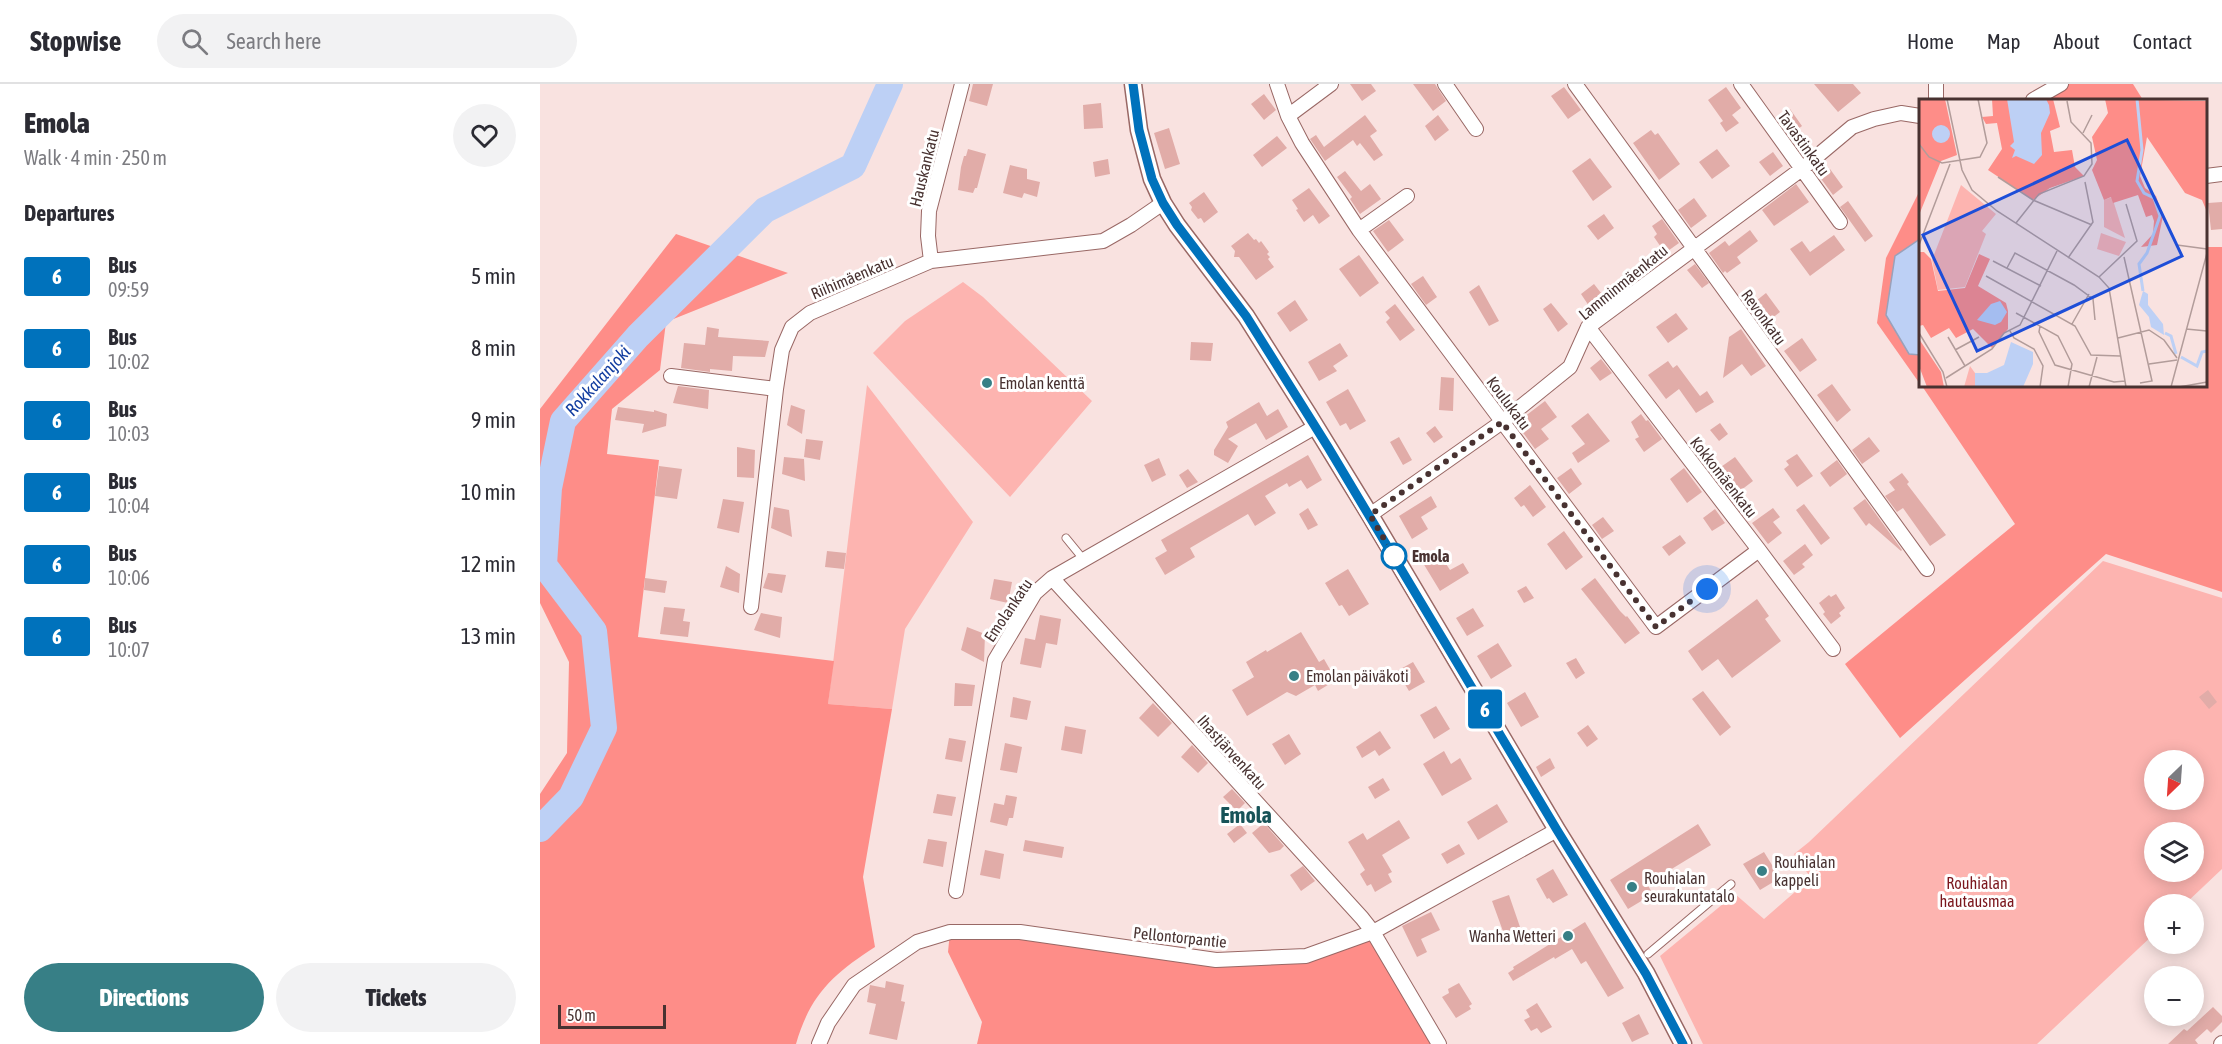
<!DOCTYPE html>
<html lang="en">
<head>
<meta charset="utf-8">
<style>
	:root { --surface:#fff; --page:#f2f2f3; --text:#2b2b33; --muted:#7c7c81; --line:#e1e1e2; --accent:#377f86 }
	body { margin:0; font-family:"Asap Condensed",sans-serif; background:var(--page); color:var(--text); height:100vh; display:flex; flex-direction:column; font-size:22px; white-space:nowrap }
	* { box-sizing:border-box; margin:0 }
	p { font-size:20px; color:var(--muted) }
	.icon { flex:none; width:33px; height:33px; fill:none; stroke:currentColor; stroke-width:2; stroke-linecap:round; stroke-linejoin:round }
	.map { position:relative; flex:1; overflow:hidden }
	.details { display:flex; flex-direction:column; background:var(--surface); width:540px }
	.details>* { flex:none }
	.badge { padding:0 12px; border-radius:4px; font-size:21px; line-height:39px }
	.needle { width:39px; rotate:205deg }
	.controls { position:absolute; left:1604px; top:666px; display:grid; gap:12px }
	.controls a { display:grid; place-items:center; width:60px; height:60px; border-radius:50%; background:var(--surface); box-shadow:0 3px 15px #0003; font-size:30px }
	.scale { position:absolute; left:18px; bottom:15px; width:108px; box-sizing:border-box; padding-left:6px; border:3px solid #483231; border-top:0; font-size:16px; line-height:21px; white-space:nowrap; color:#483231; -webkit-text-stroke:4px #fff; paint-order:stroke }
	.you { position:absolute; width:30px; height:30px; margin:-15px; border:4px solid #fff; border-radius:50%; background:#1a73e8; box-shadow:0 0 0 9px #1a73e833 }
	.map>.badge { position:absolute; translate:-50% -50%; box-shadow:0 0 0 3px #fff }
	h2 { padding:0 24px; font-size:22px; line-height:54px }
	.round { display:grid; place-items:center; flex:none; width:63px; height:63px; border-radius:32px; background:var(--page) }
	.head { display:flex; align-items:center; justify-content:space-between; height:102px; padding:0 24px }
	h1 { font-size:28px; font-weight:800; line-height:45px }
	.cta { display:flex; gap:12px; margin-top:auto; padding:12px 24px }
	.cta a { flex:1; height:69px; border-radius:36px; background:var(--accent); color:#fff; font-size:24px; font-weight:800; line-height:69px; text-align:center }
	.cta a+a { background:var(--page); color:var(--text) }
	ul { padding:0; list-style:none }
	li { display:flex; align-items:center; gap:18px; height:72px; padding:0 24px }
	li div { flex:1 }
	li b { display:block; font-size:22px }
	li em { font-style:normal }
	li .badge { min-width:66px; font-weight:700; text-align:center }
	header { display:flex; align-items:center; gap:36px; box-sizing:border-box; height:84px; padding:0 30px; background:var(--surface); border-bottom:2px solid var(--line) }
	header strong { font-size:28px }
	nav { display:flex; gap:33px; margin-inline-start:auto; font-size:21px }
	.search { width:420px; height:54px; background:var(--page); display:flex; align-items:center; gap:15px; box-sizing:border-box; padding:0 21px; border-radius:33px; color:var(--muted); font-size:22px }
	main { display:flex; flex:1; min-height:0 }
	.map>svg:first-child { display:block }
</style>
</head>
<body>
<header>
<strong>Stopwise</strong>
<div class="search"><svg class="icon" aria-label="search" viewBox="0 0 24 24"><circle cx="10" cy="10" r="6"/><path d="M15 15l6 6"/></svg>Search here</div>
<nav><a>Home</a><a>Map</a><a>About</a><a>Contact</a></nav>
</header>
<main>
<section class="details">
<div class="head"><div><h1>Emola</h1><p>Walk · 4 min · 250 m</p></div><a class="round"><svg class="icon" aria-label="heart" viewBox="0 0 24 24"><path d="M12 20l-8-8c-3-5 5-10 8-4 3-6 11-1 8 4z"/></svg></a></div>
<h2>Departures</h2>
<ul>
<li><span class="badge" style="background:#0072bc;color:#fff">6</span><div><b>Bus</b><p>09:59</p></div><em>5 min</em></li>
<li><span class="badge" style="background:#0072bc;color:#fff">6</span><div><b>Bus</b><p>10:02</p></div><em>8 min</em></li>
<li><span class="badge" style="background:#0072bc;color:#fff">6</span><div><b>Bus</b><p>10:03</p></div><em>9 min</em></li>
<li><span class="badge" style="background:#0072bc;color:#fff">6</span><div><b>Bus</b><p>10:04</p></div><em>10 min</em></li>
<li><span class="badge" style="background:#0072bc;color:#fff">6</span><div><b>Bus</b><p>10:06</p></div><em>12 min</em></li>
<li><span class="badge" style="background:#0072bc;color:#fff">6</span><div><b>Bus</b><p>10:07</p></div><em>13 min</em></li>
</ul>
<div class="cta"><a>Directions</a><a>Tickets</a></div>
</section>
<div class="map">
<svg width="1682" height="960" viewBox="0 0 1682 960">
	<rect width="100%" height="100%" fill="#f9e2e0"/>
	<!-- green -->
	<path fill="#fdb4b0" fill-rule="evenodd" d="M423 198 443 213 552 317 470 413 333 269 365 237Z
		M327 301 433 438 365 545 352 625 288 620Z
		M1563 477 1682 514V785L1645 820H1614V850L1497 960H1163L1120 872 1195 810 1224 835 1271 794 1254 770 1269 758ZM1614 676H1653V716H1614ZM1614 748H1653V788H1614Z"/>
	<!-- forest -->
	<path fill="#fe8d88" d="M1524 0H1593L1603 16H1488Z
		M1380 106V155L1355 172 1369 270 1380 271V300L1337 239 1346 174Z
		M136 150 248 189 126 238 120 286 72 325 67 370 119 376 98 553 294 577 288 620 352 625 323 793 335 863C293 890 270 911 256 960H0V710L27 669 29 578 0 519V325Z
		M1666 163H1682V508L1566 470 1360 654 1305 580 1475 440 1382 302H1666Z
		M410 848H480L676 876 766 872 833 848 899 960H437L442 938 408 868Z"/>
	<!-- water -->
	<path fill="#bdd0f5" stroke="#9aa1ba" stroke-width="1.5" d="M1380 155V271L1369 270 1346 231 1355 172Z"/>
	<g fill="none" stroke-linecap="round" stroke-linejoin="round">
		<!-- river -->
		<path stroke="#bdd0f5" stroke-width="26" d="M0 745 31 713 64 644 54 547 4 481 9 404 23 337 98 252 225 126 313 82 350 0"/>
	</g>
	<!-- building -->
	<path fill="#e1aca8" d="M433 0H453L447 22 429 17Z
		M810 0H831L836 7 822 17Z
		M873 0H895L906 17 893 27Z
		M1274 0H1313L1321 9 1298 28Z
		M1024 3 1041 26 1028 35 1011 12Z
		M1186 3 1201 24 1192 31 1199 39 1186 48 1180 39 1183 37 1168 16Z
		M724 10 736 26 724 36 711 20Z
		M561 19 563 44 544 45 543 21Z
		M1250 25 1262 42 1249 52 1237 35Z
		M825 31 837 47 830 52 843 71 834 77 820 59 817 62 813 56 785 77 770 55 776 51 784 63Z
		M898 31 909 46 895 57 885 42Z
		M629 44 640 80 625 85 614 49Z
		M1111 46 1115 51 1118 49 1140 80 1119 96 1093 59Z
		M737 52 747 64 722 83 713 71Z
		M428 65 446 70 437 104H435L433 109 418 106 421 83 424 72H426Z
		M1177 65 1190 82 1172 95 1159 78Z
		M1233 68 1243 82 1230 92 1219 78Z
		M1050 74 1072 103 1053 117 1032 87Z
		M568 75 570 90 555 93 553 78Z
		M470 81 487 85V95L500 98 497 113 484 109 482 114 463 109Z
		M1290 85 1303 103 1293 111 1279 92Z
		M805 87 821 107 830 100 841 115 820 130 810 115 812 113 797 93Z
		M1256 100 1269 118 1234 142 1222 126Z
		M769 104 790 132 779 140 773 131 764 138 756 126 758 125 752 116Z
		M664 108 678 128 664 139 661 134 658 135 651 126 652 123 649 119Z
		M1154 114 1167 132 1151 144 1138 126Z
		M1308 117 1333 152 1325 158 1300 123Z
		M1682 118V145L1671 146 1668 119Z
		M1064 130 1074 144 1058 156 1047 142Z
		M1122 135 1139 159 1125 169 1114 153 1117 150 1112 142Z
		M849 136 864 156 848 168 833 147Z
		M1210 146 1218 157 1197 173 1201 179 1187 189 1185 187 1183 189 1169 169 1185 157 1189 162Z
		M708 149 714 156 716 155 719 159 721 157 729 168 727 170 730 173 728 175 734 183 716 196 699 173H694L695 167 691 162Z
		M1294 151 1305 166 1270 192 1250 165 1262 157 1270 168Z
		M819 171 839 199 820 213 799 185Z
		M1155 180 1169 199 1162 204 1147 186Z
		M883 192 897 213 886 221 871 200Z
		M1054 200 1065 214 1054 222H1049L1041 210Z
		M939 201 959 237 949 242 929 208Z
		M1226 209 1240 228 1226 239 1212 220Z
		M755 216 768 236 750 248 737 229Z
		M1011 219 1028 240 1018 248 1003 225Z
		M855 220 875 246 860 257 846 238 850 234 845 228Z
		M1136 229 1148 245 1128 259 1116 243Z
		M167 243 179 245 178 253 229 257 225 273 193 272 192 287 170 285V288L141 284 144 259 165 261Z
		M1201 245 1226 282 1211 292 1202 280 1183 294 1189 253Z
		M1262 254 1277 276 1260 288 1244 267Z
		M651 258 673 259 671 277 650 276Z
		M800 259 808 272 793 282 797 287 779 297 768 278Z
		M1061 275 1072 289 1060 297 1050 284Z
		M1128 277 1133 284 1137 281 1160 312 1167 307 1174 318 1156 329 1139 305 1126 315 1108 291Z
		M901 293 914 294 913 327 899 326Z
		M1292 300 1311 326 1297 338 1277 311Z
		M138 302 169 306 168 325 133 319Z
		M808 305 826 337 810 346 806 339 800 342 786 318Z
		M1005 317 1017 333 1001 345 1009 355 995 365 976 339Z
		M719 318 727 332 738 325 748 343 726 356 716 339 688 355 698 362 688 379 674 371V366L688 343 686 338Z
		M251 321 265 326 262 350 247 341Z
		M78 323 114 328V326L127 330 126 342 102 349 104 340 75 336Z
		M1048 329 1070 357 1038 379 1032 369 1045 360 1031 342Z
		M1101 330 1106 337 1108 336 1122 355 1104 368 1095 355 1099 353 1091 338Z
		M1180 339 1188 350 1179 357 1170 346Z
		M895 342 903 353 894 359 886 349Z
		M859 353 872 376 863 381 850 358Z
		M1329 353 1340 367 1322 380 1312 366Z
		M266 355 283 357 280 376 264 373Z
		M197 363 215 366 214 394 197 393Z
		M1257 370 1273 392 1257 403 1244 385 1249 381 1246 377Z
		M768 371 782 396 767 405 761 396 749 403 747 399 725 412 736 429 715 442 708 430 650 464 655 473 625 491 615 474 627 467 621 456Z
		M244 373 264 375 265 397 242 390Z
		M1195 373 1213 397 1196 410 1178 385Z
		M619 374 626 391 612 398 604 381Z
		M1297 376 1307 390 1290 403 1280 389Z
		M119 382 142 385 137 415 115 412Z
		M1031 384 1042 400 1029 410 1017 394Z
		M1144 384 1162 408 1147 419 1130 395Z
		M648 385 658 398 647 404 639 391Z
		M1362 389 1369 398 1367 400 1406 451 1390 462 1363 424 1357 428 1345 412 1355 406 1349 398Z
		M990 401 1006 423 993 433 984 421 981 423 974 414Z
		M891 412 897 423 881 433 888 445 872 455 859 432Z
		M183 415 204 418 199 449 177 444Z
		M1325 415 1362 466 1361 467 1329 439 1326 442 1313 424Z
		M1264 420 1290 454 1281 461 1256 426Z
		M234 423 249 426 252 453 231 444Z
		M768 424 778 441 768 446 759 430Z
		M1233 424 1240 433 1233 438 1242 449 1228 460 1212 439Z
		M1175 425 1185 439 1172 447 1163 434Z
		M1063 433 1074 447 1062 455 1052 441Z
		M1024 447 1043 473 1026 486 1007 460Z
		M1140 451 1146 459 1129 472 1122 463Z
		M1265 460 1273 471 1262 480 1265 483 1254 491 1243 477Z
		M287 467 306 469 304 485 285 483Z
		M899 469 910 486 923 479 929 489 900 507 883 479Z
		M186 482 200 490 199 509 180 503Z
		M808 485 829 520 809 532 802 521 799 522 785 499Z
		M228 489 246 491 242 509 223 504Z
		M105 494 127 497 125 509 104 506Z
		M1055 494 1080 527 1086 533 1087 532 1100 549 1085 560 1041 505Z
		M454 495 472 498 468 519 450 515Z
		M986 502 994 514 984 519 977 507Z
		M1296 510 1305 524 1299 529 1301 532 1291 540 1283 530 1285 528 1279 519 1289 511 1291 513Z
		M1217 515 1229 532 1225 535 1241 557 1192 594 1178 575 1162 587 1148 567Z
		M124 523 145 525 143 537 150 538 148 553 120 550Z
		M933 524 944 542 927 552 916 534Z
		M221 529 242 533 240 554 214 546Z
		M500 531 521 535 517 561 506 559 501 584 480 580 485 554 495 556Z
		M427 543 445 550 444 578 421 566Z
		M761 548 779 578 784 575 796 596 778 607 775 601 756 612 747 608 707 632 692 606 714 593 706 578 726 566 727 568Z
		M958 559 972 582 951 595 937 572Z
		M1036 574 1045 589 1036 595 1026 579Z
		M873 578 885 598 869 607 857 587Z
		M415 599 435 601 432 622H414Z
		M1668 606 1677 618 1669 625 1659 613Z
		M1163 607 1191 643 1180 652 1152 615Z
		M985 608 999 633 981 643 967 619Z
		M473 613 491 617 487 636 470 633Z
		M613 619 632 639 618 653 599 634Z
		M896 622 910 645 894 655 880 631Z
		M1048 641 1058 655 1047 663 1037 649Z
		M525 642 546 646 542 670 521 666Z
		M840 647 851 664 839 672 835 666 822 674 816 663Z
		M749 650 761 670 745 681 732 660Z
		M409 654 426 657 422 678 405 675Z
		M465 659 482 663 477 689 460 686Z
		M652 661 668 679 658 689 641 673Z
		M904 667 911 680 920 674 932 695 902 712 883 680Z
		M1010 674 1015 684 1001 693 996 683Z
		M843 694 850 706 835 715 828 703Z
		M692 705 705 719 697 727 683 713Z
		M397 710 416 713 412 732 393 729Z
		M466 711 477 713 473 734H469L467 742 450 738 454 719 464 721Z
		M957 720 968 738 938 756 927 738Z
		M859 736 870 754 842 771 852 788 848 790 852 798 835 808 831 800 827 802 820 790 825 786 808 758 823 749 827 756Z
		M724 739 744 762 740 766 729 769 712 749Z
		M700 740 707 749 694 759 687 750Z
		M1158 740 1171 761 1107 800 1113 810 1088 825 1070 796Z
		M388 755 407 758 403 783 383 779Z
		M485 756 524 763 522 774 483 767Z
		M919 760 925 770 907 780 901 770Z
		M445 766 464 770 460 795 440 791Z
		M1224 768 1240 794 1220 806 1203 780Z
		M763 782 775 797 761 807 750 791Z
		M1013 785 1028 811 1013 819 1009 814 1007 815 996 795Z
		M969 811 980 843 964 850 952 817Z
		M891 828 900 846 881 855 887 868 877 873 862 842Z
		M1045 838 1084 904 1068 913 1046 877 1041 880 1032 865 1015 875 1014 873 973 897 968 889 974 885 973 883Z
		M346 897 364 901 361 917 365 918 357 956 329 950 336 920 327 918 330 901 345 904Z
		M919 899 932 920 929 922 931 925 916 934 902 913 909 909 908 905Z
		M997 919 1012 943 1001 949 997 944 991 947 984 936 990 933 986 926Z
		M1673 923 1682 932V938L1671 949 1667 945 1655 956 1658 960H1628L1644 945 1647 947Z
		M1099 930 1109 950 1092 958 1082 939Z"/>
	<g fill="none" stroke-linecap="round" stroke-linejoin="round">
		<!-- service casing -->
		<g stroke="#996865" stroke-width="9">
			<path id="service" d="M526 454 544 476
				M1108 870 1191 800"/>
		</g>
		<!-- minor casing -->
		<g stroke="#996865" stroke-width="16">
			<path id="minor" d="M737 0 748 32 762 59 819 146 1116 543 1219 466
				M905 0 936 45
				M1035 0 1387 485
				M1201 0 1300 138
				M1396 0V16
				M1493 16 1521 0
				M748 32 791 0
				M1666 92 1682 90
				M819 146 867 112
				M391 177 388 152 389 127 422 0
				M1048 243 1219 466 1293 565
				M131 292 236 305
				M830 431 962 338 1030 283 1048 243 1263 84 1312 43 1334 35 1361 29 1380 32
				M512 494 822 834 833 848 899 960
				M211 523 236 305 242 266 252 243 270 229 391 177 563 157 591 141 623 119
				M416 807 455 576 495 509 512 494 775 343
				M279 960 288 939 314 901 377 858 410 848H480L676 876 766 872 833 848 1017 746
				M1681 960 1682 959"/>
		</g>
		<!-- tertiary casing -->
		<g stroke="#996865" stroke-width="19">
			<path id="tertiary" d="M593 0 599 46 612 95 623 119 637 141 706 232 768 330 830 431 1017 746 1106 889 1143 960"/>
		</g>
		<!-- service -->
		<use href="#service" stroke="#fff" stroke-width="7"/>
		<!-- minor -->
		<use href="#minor" stroke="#fff" stroke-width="14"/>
		<!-- tertiary -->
		<use href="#tertiary" stroke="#fff" stroke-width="16"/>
	</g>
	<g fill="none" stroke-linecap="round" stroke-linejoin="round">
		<!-- line casing -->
		<g stroke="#fff" stroke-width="14">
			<path id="line" d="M593 0 599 46 612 95 623 119 637 141 706 232 788 363 1017 746 1106 890 1143 960"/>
		</g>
		<!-- line -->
		<use href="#line" stroke="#0072bc" stroke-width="9"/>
		<!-- walk -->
		<path stroke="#483231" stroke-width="6" stroke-dasharray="0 10.8" d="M854 472 830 431 962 338 1116 543 1167 505"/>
	</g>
	<!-- markers -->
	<g fill="#377f86" stroke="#fff" stroke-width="2">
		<circle cx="447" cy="299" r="6"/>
		<circle cx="754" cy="592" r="6"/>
		<circle cx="1222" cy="787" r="6"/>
		<circle cx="1092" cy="803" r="6"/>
		<circle cx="1028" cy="852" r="6"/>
	</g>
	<circle fill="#fff" stroke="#0072bc" stroke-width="3" cx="854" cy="472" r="12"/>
	<g text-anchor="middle" stroke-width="6" stroke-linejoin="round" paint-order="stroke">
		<!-- street labels -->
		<g font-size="16" fill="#483231" stroke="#fff">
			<text transform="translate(1264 59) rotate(54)" y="6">Tavastinkatu</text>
			<text transform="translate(384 84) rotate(-76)" y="6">Hauskankatu</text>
			<text transform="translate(312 193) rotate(-23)" y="6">Riihimäenkatu</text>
			<text transform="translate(1083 198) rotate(-39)" y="6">Lamminmäenkatu</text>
			<text transform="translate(1224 233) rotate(54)" y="6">Revonkatu</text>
			<text transform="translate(969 319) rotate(53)" y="6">Koulukatu</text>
			<text transform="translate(1184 393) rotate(52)" y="6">Kokkomäenkatu</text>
			<text transform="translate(468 526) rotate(-56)" y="6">Emolankatu</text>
			<text transform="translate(692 668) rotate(48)" y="6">Ihastjärvenkatu</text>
			<text transform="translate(640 853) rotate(6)" y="6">Pellontorpantie</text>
		</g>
		<!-- poi labels -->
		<g font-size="16" fill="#483231" stroke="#fff" text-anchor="start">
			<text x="459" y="305">Emolan kenttä</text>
			<text x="766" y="598">Emolan päiväkoti</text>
			<text x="1234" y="784">Rouhialan<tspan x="1234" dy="18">kappeli</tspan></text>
			<text x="1104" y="800">Rouhialan<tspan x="1104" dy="18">seurakuntatalo</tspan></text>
			<text x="1016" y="858" text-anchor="end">Wanha Wetteri</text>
		</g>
		<!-- stop labels -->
		<g font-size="16" font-weight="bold" fill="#483231" stroke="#fff" text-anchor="start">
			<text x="872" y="478">Emola</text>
		</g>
		<!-- park labels -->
		<g font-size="16" fill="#7b171d" stroke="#fff">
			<text x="1437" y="805">Rouhialan<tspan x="1437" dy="18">hautausmaa</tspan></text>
		</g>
		<!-- water labels -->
		<g font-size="18" font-style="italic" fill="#123da0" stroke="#fff">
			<text transform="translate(58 297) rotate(-48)" y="6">Rokkalanjoki</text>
		</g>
		<!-- district labels -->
		<g font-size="22" font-weight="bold" fill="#175358" stroke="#fff">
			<text x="706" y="739">Emola</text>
		</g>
	</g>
	<!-- overview -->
	<g transform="translate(1379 15)">
		<rect width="288" height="288" fill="#f9e2e0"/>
		<path d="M42 86 77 115 63 132 67 135 46 188 19 191 13 161ZM193 98 206 139 185 128V101ZM182 134 207 143 200 157 178 150ZM51 267 56 274 57 288H45Z" fill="#fdb4b0"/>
		<path d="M0 0H26L38 56 22 62 0 116ZM73 0H134L141 28 131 32 135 53 153 51 156 68 165 77 131 89 114 101 69 71 83 50 78 24 67 25 63 18 74 17ZM186 0 288 2V113L283 101 266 94 228 38 221 77 226 89 237 97 244 117 238 146 222 148 234 135 235 122 233 116 227 118 219 96 194 104 192 98 185 101 173 71 178 61 173 38 189 14ZM0 153H5L12 160 19 192 46 189 60 155 71 160 59 187 87 204 89 212V230L73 249 54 230 37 239 30 229 12 239 4 226 0 227ZM0 240 22 273 25 288H8L0 267Z" fill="#fe8d88"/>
		<path d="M88 0H127L130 6 131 14 122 34 123 56 115 65 97 57 93 59 96 51 91 47 95 43ZM13 35a9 9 0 1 1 18 0a9 9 0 1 1-18 0ZM224 192 229 195V206L244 225 245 236 232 228 230 218 220 206ZM81 202 88 213 82 223 76 226 58 221 72 205ZM92 243 114 253V265L104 288H56V274H68L85 266Z" fill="#bdd0f5"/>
		<path fill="none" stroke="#bdd0f5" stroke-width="3" d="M218 0 223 51 218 82 225 94 235 99 241 117 228 154 220 165 224 192M246 234 252 237 257 255M262 258 278 267 283 253 288 252"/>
		<path fill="none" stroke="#b29c9a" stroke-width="1.5" d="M28 0 43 71 53 91 78 112 180 178 190 189 207 288M164 34 173 16M0 45 10 58 23 64 61 58 68 44 59 0M79 78 114 101 173 126M97 124 120 95 165 77 173 65 172 44 152 23 148 2M0 146 31 65M258 146 288 150M205 158 233 282 221 284M149 159 174 123 166 83M74 162 122 187M88 169 96 154 155 186 174 200 176 221M67 177 156 227 172 256 201 257M180 178 218 142 207 105M97 214 139 237 153 265 149 288M153 225 170 195M121 227 120 233 136 266 195 283 206 282M267 230 288 232M91 232 95 239 115 250 124 267 121 288M0 234 24 273 28 288M29 238 46 267M199 239 230 231 245 241 258 259M36 251 60 238M230 265 258 261M27 279 73 250 85 234 101 226 138 152M170 288 178 258M252 288 288 154M260 288 288 283"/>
		<path fill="#1d4ed8" fill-opacity="0.15" stroke="#1d4ed8" stroke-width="3" d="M208 41 263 157 58 252 4 136Z"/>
		<rect width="288" height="288" fill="none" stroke="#483231" stroke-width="3"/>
	</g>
</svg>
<div class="controls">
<a><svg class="needle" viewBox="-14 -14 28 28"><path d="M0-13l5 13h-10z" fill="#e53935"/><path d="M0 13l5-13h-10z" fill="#7c7c81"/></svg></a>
<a><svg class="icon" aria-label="layers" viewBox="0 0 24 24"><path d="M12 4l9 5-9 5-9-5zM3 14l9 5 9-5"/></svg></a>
<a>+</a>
<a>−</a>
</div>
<div class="scale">50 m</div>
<div class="you" style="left:1167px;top:505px"></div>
<b class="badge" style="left:945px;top:625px;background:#0072bc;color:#fff">6</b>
</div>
</main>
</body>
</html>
